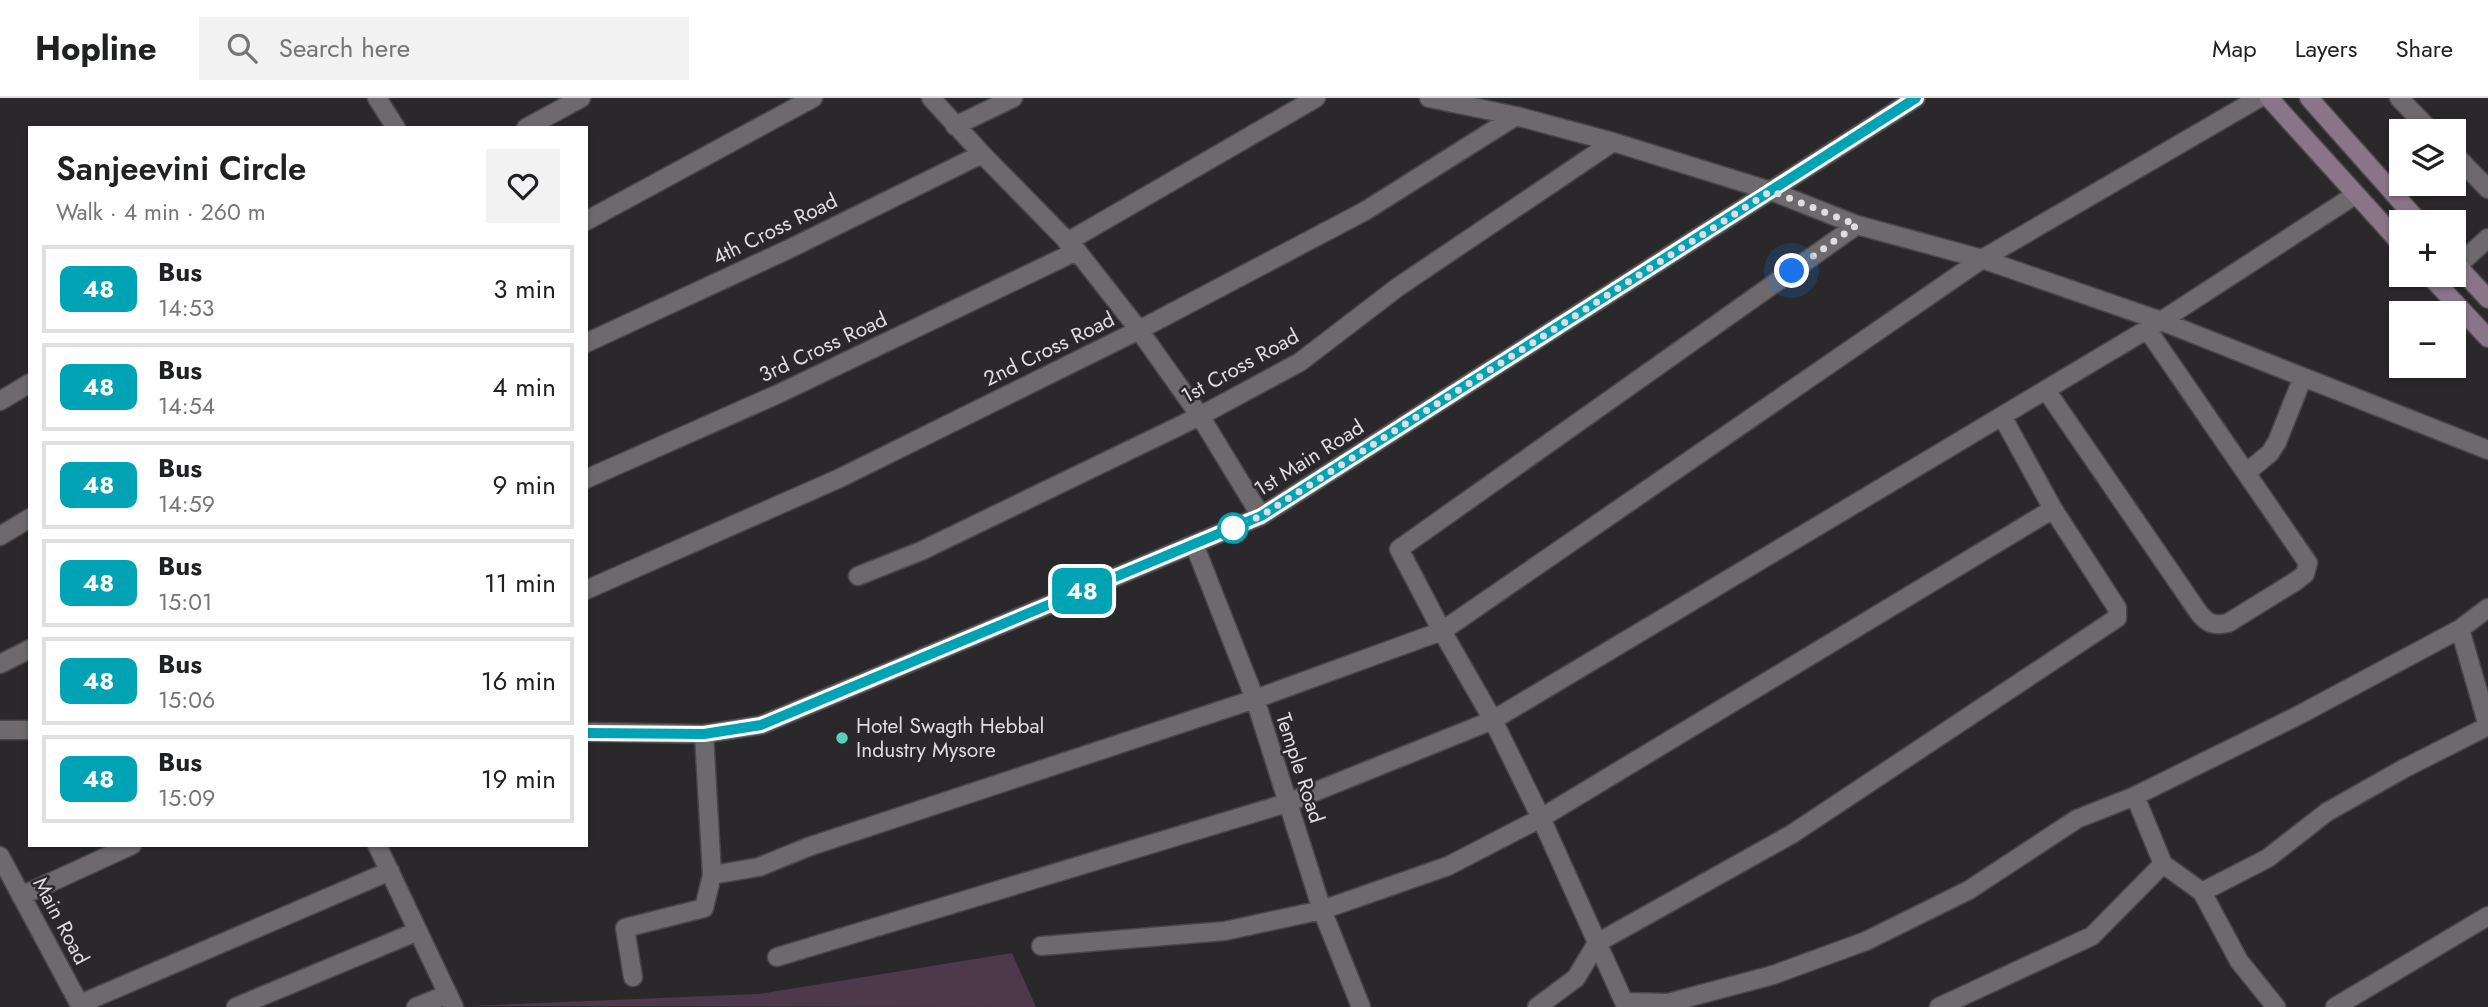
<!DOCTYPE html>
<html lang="en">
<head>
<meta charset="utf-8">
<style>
	:root { --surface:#fff; --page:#f2f2f2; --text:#202124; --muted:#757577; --line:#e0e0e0 }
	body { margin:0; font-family:Jost,sans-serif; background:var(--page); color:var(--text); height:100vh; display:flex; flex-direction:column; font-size:26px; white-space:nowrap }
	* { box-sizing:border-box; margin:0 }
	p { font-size:23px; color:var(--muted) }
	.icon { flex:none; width:38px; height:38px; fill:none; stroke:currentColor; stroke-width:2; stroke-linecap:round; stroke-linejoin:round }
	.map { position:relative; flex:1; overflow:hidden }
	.details { position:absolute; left:28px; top:28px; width:560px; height:721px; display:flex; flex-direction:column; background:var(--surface); border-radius:0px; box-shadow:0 2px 5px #0004 }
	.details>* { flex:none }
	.badge { padding:0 14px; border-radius:10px; font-size:24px; line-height:46px }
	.fabs { position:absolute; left:2389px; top:21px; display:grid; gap:14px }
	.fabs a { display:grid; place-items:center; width:77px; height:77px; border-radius:0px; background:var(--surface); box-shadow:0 2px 5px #0004; font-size:35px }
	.you { position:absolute; width:35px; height:35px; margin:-18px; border:5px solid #fff; border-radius:50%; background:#1a73e8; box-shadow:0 0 0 10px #1a73e833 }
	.map>.badge { position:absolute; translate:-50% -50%; box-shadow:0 0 0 4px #fff }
	.round { display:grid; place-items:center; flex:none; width:74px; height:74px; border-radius:0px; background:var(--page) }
	.overview { display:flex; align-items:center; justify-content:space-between; height:119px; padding:0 28px }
	h1 { font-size:33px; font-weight:600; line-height:52px }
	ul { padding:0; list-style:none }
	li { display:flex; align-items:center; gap:21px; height:88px; margin:0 14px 10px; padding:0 14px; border:4px solid var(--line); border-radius:0px }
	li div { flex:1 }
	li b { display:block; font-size:26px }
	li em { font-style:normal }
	li .badge { min-width:77px; font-weight:700; text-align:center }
	header { display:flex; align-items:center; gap:42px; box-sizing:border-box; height:98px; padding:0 35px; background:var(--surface); border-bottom:2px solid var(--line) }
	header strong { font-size:33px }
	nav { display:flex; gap:38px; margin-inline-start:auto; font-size:24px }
	.search { width:490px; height:63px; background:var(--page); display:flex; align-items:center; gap:18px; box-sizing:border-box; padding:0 24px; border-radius:0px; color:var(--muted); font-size:26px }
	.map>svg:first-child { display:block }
</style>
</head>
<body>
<header>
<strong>Hopline</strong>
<div class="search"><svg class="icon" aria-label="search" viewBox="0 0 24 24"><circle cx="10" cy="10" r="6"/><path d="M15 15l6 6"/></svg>Search here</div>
<nav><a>Map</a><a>Layers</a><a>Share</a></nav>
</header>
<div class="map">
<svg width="2488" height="909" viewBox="0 0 2488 909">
	<rect width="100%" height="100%" fill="#2a282a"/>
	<!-- green -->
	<path fill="#4d394b" d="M1012 855 1036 909 467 908 759 896Z"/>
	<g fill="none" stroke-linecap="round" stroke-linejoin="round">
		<!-- minor casing -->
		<g stroke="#484648" stroke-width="21">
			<path id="minor" d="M377 0 396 30
				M931 0 982 56 1077 153 1139 232 1200 318 1261 418
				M1429 0 1516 18 1613 44 1771 93 1857 127 1982 161 2161 223 2488 352
				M2399 0 2431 33
				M955 28 1013 0
				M526 30 581 0
				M2454 56 2488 91
				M586 123 813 0
				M1857 127 1399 451 1442 533 1493 622 1541 720 1624 904 1668 905 1773 877 1866 843 1969 792 2077 721 2135 698
				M1067 144 1316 0
				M2454 171 2488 140
				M586 245 789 151 982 56
				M2046 292 2199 515C2208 526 2214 528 2228 525L2296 483 2305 476 2308 465 2147 231
				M0 303 30 285
				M2246 375 2270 355 2277 344 2303 279
				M586 381 778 296 1077 153
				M0 438 30 420
				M1194 446 1255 601 1322 812 1361 909
				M858 478 921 453 1200 318 1300 264 1398 189 1613 44
				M586 492 840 380 1139 232 1365 113 1516 18
				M0 566 30 551
				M704 636 712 777 759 769 808 749 1255 601 1442 533 1982 161 2259 0
				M377 747 454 909
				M0 758 81 909
				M2163 766 2202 794 2268 760 2327 714 2405 670 2488 628 2460 531
				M2202 794 2239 863 2276 909
				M21 798 132 747
				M1041 848 1225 833 1322 812 1448 768 1541 720 2053 411 2002 318
				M777 859 1287 705 1493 622 2161 223 2355 97
				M633 879 625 830 704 810 712 777
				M80 906 390 773
				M236 909 418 833
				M416 909 448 896
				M1537 909 1576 880 1597 845 1792 736 2117 520V510L2053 411
				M1939 909 2092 838 2163 766 2135 698 2299 617 2460 531 2488 510
				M2335 909 2488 818"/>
		</g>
		<!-- tertiary casing -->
		<g stroke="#484648" stroke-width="21">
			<path id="tertiary" d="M0 632H30
				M586 634 704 636 761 627 1261 418 1916 0"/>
		</g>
		<!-- secondary casing -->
		<g stroke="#484648" stroke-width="21">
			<path id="secondary" d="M2269 0 2401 146
				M2309 0 2419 124
				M2454 164 2488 201
				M2429 177 2488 240"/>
		</g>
		<!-- minor -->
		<use href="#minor" stroke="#6d696c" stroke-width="18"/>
		<!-- tertiary -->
		<use href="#tertiary" stroke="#6d696c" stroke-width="18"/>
		<!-- secondary -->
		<use href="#secondary" stroke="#8a7588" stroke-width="18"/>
	</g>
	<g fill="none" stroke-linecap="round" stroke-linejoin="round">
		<!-- line casing -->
		<g stroke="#fff" stroke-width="16">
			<path id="line" d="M586 635 704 636 761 627 1261 418 1916 0"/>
		</g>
		<!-- line -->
		<use href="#line" stroke="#00a3b4" stroke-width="10"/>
		<!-- walk -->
		<path stroke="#dfdddf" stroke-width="7" stroke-dasharray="0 12.6" d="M1233 430 1261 418 1771 93 1857 127 1792 173"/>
	</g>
	<!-- markers -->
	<circle fill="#fff" stroke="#00a3b4" stroke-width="3.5" cx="1233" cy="430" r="14"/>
	<circle fill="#5dceb9" stroke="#2a282a" stroke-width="2.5" cx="842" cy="640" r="7"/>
	<g text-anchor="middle" stroke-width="5" stroke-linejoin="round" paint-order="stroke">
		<!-- street labels -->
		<g font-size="21" fill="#dfdddf" stroke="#2a282a">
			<text transform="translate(775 131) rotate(-26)" y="7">4th Cross Road</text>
			<text transform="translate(823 249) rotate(-25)" y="7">3rd Cross Road</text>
			<text transform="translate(1049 251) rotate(-26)" y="7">2nd Cross Road</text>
			<text transform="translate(1240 268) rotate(-29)" y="7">1st Cross Road</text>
			<text transform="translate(1309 360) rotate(-32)" y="7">1st Main Road</text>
			<text transform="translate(1300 670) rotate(72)" y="7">Temple Road</text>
			<text transform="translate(61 823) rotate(62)" y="7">Main Road</text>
		</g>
		<!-- poi labels -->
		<g font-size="21" fill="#dfdddf" stroke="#2a282a" text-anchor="start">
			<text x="856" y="635">Hotel Swagth Hebbal<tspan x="856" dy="24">Industry Mysore</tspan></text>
		</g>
	</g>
</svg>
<div class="fabs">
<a><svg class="icon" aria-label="layers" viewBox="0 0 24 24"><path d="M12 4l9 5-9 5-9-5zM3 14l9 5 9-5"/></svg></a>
<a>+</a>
<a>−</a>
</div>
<div class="you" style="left:1792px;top:173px"></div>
<b class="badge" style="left:1082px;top:493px;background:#00a3b4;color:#fff">48</b>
<section class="details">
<div class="overview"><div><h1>Sanjeevini Circle</h1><p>Walk · 4 min · 260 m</p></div><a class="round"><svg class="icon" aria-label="heart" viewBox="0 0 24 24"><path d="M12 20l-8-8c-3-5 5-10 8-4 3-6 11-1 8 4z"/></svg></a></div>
<ul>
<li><span class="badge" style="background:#00a3b4;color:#fff">48</span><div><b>Bus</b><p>14:53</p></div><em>3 min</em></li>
<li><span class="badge" style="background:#00a3b4;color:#fff">48</span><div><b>Bus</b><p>14:54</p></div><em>4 min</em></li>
<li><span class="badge" style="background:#00a3b4;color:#fff">48</span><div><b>Bus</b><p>14:59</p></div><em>9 min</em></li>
<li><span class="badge" style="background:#00a3b4;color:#fff">48</span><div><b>Bus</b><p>15:01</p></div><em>11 min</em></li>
<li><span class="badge" style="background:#00a3b4;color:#fff">48</span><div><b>Bus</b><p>15:06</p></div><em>16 min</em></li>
<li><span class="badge" style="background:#00a3b4;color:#fff">48</span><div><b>Bus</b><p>15:09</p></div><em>19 min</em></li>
</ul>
</section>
</div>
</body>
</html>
